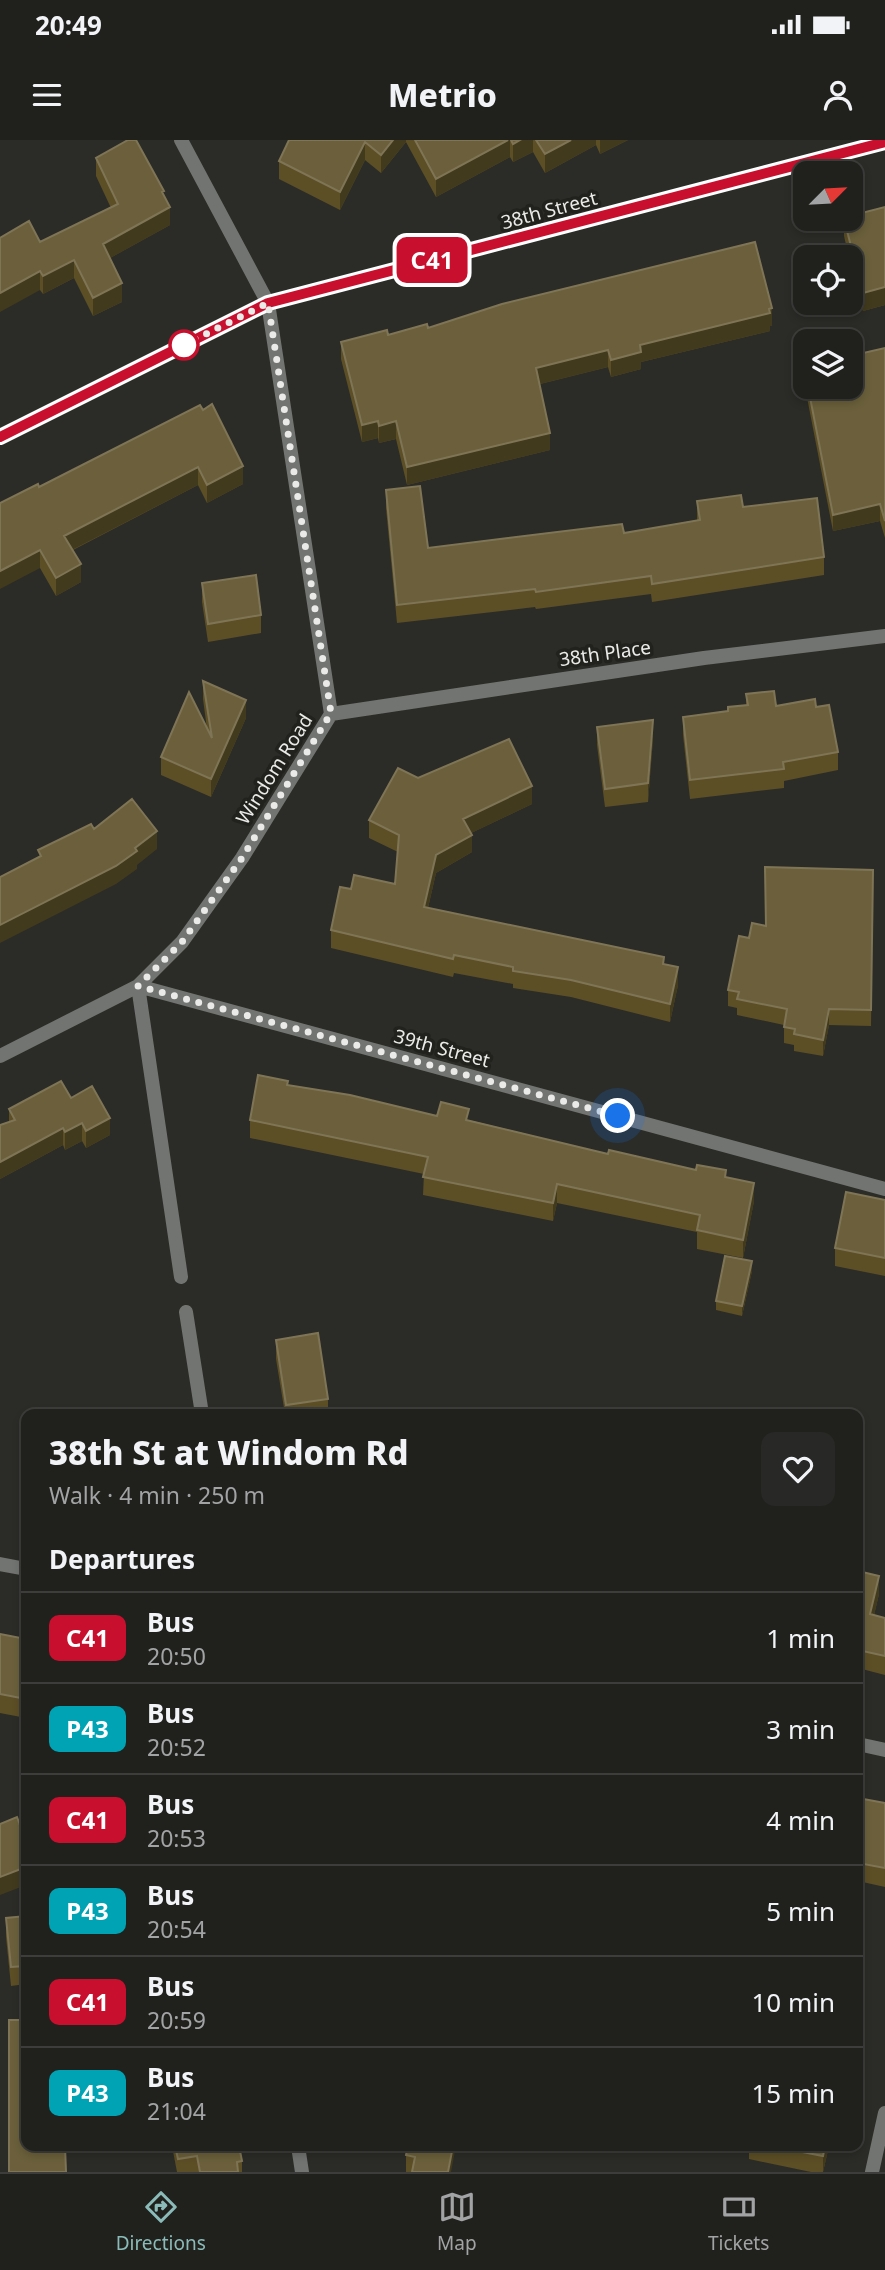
<!DOCTYPE html>
<html lang="en">
<head>
<meta charset="utf-8">
<style>
	:root { --surface:#20211d; --page:#282926; --text:#f1f3f6; --muted:#a2a3a4; --line:#3d3e3b; --accent:#8bbbb9 }
	body { margin:0; font-family:"Noto Sans",sans-serif; background:var(--page); color:var(--text); height:100vh; display:flex; flex-direction:column; font-size:26px; white-space:nowrap }
	* { box-sizing:border-box; margin:0 }
	p { font-size:23px; color:var(--muted) }
	.icon { flex:none; width:38px; height:38px; fill:none; stroke:currentColor; stroke-width:2; stroke-linecap:round; stroke-linejoin:round }
	.map { position:relative; flex:1; overflow:hidden }
	.details { position:absolute; left:21px; top:1269px; width:842px; height:742px; display:flex; flex-direction:column; background:var(--surface); border-radius:14px; box-shadow:0 4px 10px #0003,0 0 0 2px var(--line) }
	.details>* { flex:none }
	.badge { padding:0 14px; border-radius:10px; font-size:24px; line-height:46px }
	.needle { width:46px; rotate:66deg }
	.tools { position:absolute; left:793px; top:21px; display:grid; gap:14px }
	.tools a { display:grid; place-items:center; width:70px; height:70px; border-radius:14px; background:var(--surface); box-shadow:0 4px 10px #0003,0 0 0 2px var(--line); font-size:35px }
	.you { position:absolute; width:35px; height:35px; margin:-18px; border:5px solid #fff; border-radius:50%; background:#1a73e8; box-shadow:0 0 0 10px #1a73e833 }
	.map>.badge { position:absolute; translate:-50% -50%; box-shadow:0 0 0 4px #fff }
	h2 { padding:0 28px; font-size:26px; line-height:63px }
	.round { display:grid; place-items:center; flex:none; width:74px; height:74px; border-radius:14px; background:var(--page) }
	.head { display:flex; align-items:center; justify-content:space-between; height:119px; padding:0 28px }
	h1 { font-size:33px; font-weight:800; line-height:52px }
	ul { padding:0; list-style:none }
	li { display:flex; align-items:center; gap:21px; height:91px; padding:0 28px; border-top:2px solid var(--line) }
	li div { flex:1 }
	li b { display:block; font-size:26px }
	li em { font-style:normal }
	li .badge { min-width:77px; font-weight:700; text-align:center }
	.status { display:flex; justify-content:space-between; align-items:center; height:49px; padding:0 35px; background:var(--surface); direction:ltr }
	.status svg { height:19px; fill:currentColor }
	header { display:flex; justify-content:space-between; align-items:center; height:91px; padding:0 28px; background:var(--surface); font-size:32px; font-weight:800 }
	.menu { display:flex; justify-content:space-around; align-items:center; height:98px; border-top:2px solid var(--line); background:var(--surface); font-size:19px; color:var(--muted) }
	.menu a { display:grid; justify-items:center; gap:4px }
	.menu .on { color:var(--accent) }
	.map>svg:first-child { display:block }
</style>
</head>
<body>
<div class="status"><b>20:49</b><svg viewBox="0 0 49 12"><path d="M0 12V9h3v3zM5 12V6h3v6zM10 12V3h3v9zM15 12V0h3v12zM26 1h20v11H26zM47 4h2v5h-2z"/></svg></div>
<header><svg class="icon" aria-label="menu" viewBox="0 0 24 24"><path d="M4 6h16M4 12h16M4 18h16"/></svg>Metrio<svg class="icon" aria-label="person" viewBox="0 0 24 24"><circle cx="12" cy="8" r="4"/><path d="M4 21q1-7 8-7t8 7"/></svg></header>
<div class="map">
<svg width="885" height="2032" viewBox="0 0 885 2032">
	<rect width="100%" height="100%" fill="#2b2c27"/>
	<g fill="none" stroke-linecap="round" stroke-linejoin="round">
		<!-- minor -->
		<path stroke="#727471" stroke-width="14" d="M331 574 704 518 885 496
			M0 916 138 846 885 1049
			M181 1137 138 846 182 802 242 718 331 574 268 163
			M186 1172 202 1274
			M0 1424 26 1429
			M858 1604 885 1610
			M298 2006 302 2032
			M872 2032 885 1973"/>
		<!-- tertiary -->
		<path stroke="#727471" stroke-width="14" d="M181 0 268 163"/>
		<!-- secondary -->
		<path stroke="#9a9c99" stroke-width="14" d="M0 297 268 163 885 2"/>
	</g>
	<!-- wall -->
	<path fill="#5c4f26" d="M289 0H628L600 14 596 5 545 33 533 12 513 22 510 17 436 57 406 2 381 33 365 20 340 70 279 39V21Z
		M96 18 164 57 170 85 110 118 122 162 93 176 74 138 43 154 40 150V102L111 68 96 36Z
		M885 67V165L863 171 850 121V117H849L844 96V79Z
		M770 186V191L641 222V229L611 237 608 227 540 244 550 310 407 345 396 299 379 303 378 298 362 302 341 219V202L428 188 772 186Z
		M885 208V398L880 381 833 391 804 242V226L805 225V247H850Z
		M200 265 243 344 207 363 198 345 73 410 81 442 56 456 40 428 39 347Z
		M386 350 428 408 624 393 697 380V361L743 367 824 417V435L652 462 651 454 536 469 535 467 397 483 386 368Z
		M202 443 261 475V493L208 502 202 462Z
		M203 541 246 578 211 657 161 635V617L207 589 203 559Z
		M746 554 776 566 816 567 838 612V630L784 641V648L690 659 683 595V577L728 571 746 565Z
		M597 587 653 599 648 662 605 667 597 605Z
		M418 638 532 664 471 693 472 712 436 733 428 768 664 824 678 845 670 882 571 857 513 848V844L454 833 453 837 331 808V790L351 749 395 744 398 712 369 698V680Z
		M873 730 871 886 829 885 823 916 794 911V905L784 903V885L737 875V868L728 866V850L749 798 766 786Z
		M288 945 437 976 469 980 608 1014 726 1037 754 1061 743 1118 697 1109V1092L557 1063 553 1081 423 1055 424 1034 250 998V980Z
		M71 958 110 995 86 1008 82 1001 65 1010 63 1005 0 1039V985L9 982V969Z
		M885 1060V1136L835 1126V1108Z
		M752 1131 742 1176 716 1170V1161Z
		M276 1200 328 1259V1274H285L276 1219Z
		M858 1431 879 1454 874 1475 885 1478V1535L858 1528Z
		M0 1494 26 1499V1578L0 1573Z
		M858 1658 885 1663V1747L858 1741Z
		M26 1776V1844L11 1846 6 1797V1778Z
		M172 2006H239L242 2021V2032H177Z
		M408 2006 451 2032H406V2015Z
		M749 2006H829L823 2032H811L749 2019Z"/>
	<!-- shaded-wall -->
	<path fill="#423a1d" d="M393 0H406V2L381 33V15Z
		M508 0H510V17L436 57V39Z
		M520 0H533V12L513 22V4Z
		M571 0H596V5L545 33V14Z
		M600 0H628L600 14Z
		M365 2V20L340 70V52Z
		M170 67V85L103 122V104Z
		M74 120V138L43 154V136Z
		M40 131V150L0 172V153Z
		M122 143V162L93 176V158Z
		M885 147V165L863 171V153Z
		M772 168V186H770V191L641 222V229L611 237V220L640 205Z
		M608 210V227L536 245V228Z
		M378 281V298L362 302V285Z
		M396 281V299L379 303V286Z
		M550 293V310L407 345V327Z
		M243 326V344L207 363V345Z
		M198 327V345L64 414V396Z
		M880 364V381L833 391V375Z
		M40 410V428L0 449V431Z
		M81 424V442L56 456V438Z
		M246 560V578L211 657V639Z
		M653 580V599L648 662V643Z
		M532 646V664L463 697V679Z
		M157 691V709L137 725V729L116 744 0 803V785L135 708Z
		M472 695V712L436 733 424 785V767L436 715Z
		M678 827V845L670 882V864Z
		M829 869V885L823 916V900Z
		M110 978V995L86 1008V991Z
		M82 983V1001L65 1010V992Z
		M63 988V1005L0 1039V1022Z
		M754 1043V1061L743 1118V1100Z
		M557 1044V1063L553 1081V1063Z
		M752 1121V1131L742 1176V1166Z
		M879 1436V1454L870 1493V1474Z
		M26 1727V1745L0 1755V1737Z
		M453 2006H456L451 2032H448Z
		M825 2006H829L823 2032V2016Z"/>
	<!-- building -->
	<path fill="#6b603b" stroke="#7f7556" stroke-width="2" d="M128 0H136L164 51 162 52 170 67 103 104 122 143 93 158 74 120 43 136 40 131 0 153V98L29 81 40 102 118 64 96 18Z
		M289 0H393L381 15 365 2 340 52 279 21Z
		M415 0H508L436 39Z
		M511 0H520L513 4Z
		M536 0H571L545 14Z
		M885 67V147L863 153 844 79H850V76Z
		M755 102 772 168 769 169 770 173 640 205 641 212 611 220 608 210 536 228 550 293 407 327 396 281 379 286 378 281 362 285 341 202 387 190 388 195 427 184 428 188 502 164Z
		M885 208V381L880 364 833 375 808 247H850V216Z
		M212 264 243 326 207 345 198 327 64 396 81 424 56 438 40 410 0 431V363L38 344 39 347 200 265 203 270Z
		M420 346 428 408 622 384 624 393 700 380 697 361 741 355 743 367 817 358 824 417 652 444 651 436 536 452 535 449 397 465 386 350Z
		M256 435 261 475 208 484 202 443Z
		M203 541 246 560 211 639 161 617 189 552 212 598Z
		M774 551 776 566 815 559 816 567 829 565 838 612 783 622 784 629 690 640 683 577 728 571V567L748 565 746 554Z
		M653 580 648 643 605 649 597 587Z
		M509 599 532 646 463 679 472 695 436 715 424 767 664 817 663 824 678 827 670 864 571 840 513 831V827L454 815 453 819 331 790 340 747 351 749 354 735 395 744 399 695 369 680 398 628 418 638Z
		M132 659 157 691 135 708 137 711 116 726 0 785V737L41 716 38 710 91 684 94 689Z
		M765 727 873 730 871 870 829 869 823 900 794 894 795 889 784 887 787 869 737 859 739 852 728 850 739 796 749 798 752 783 766 786Z
		M258 935 288 941 287 945 350 955 437 976 441 962 469 969 466 980 608 1014 609 1010 696 1030 697 1025 726 1030 725 1037 754 1043 743 1100 697 1090 700 1075 557 1044 553 1063 423 1037 428 1017 250 980Z
		M61 941 71 958 92 946 110 978 86 991 82 983 65 992 63 988 0 1022V985L15 980 9 969Z
		M846 1052 885 1060V1118L835 1108Z
		M725 1116 752 1121 742 1166 716 1161Z
		M318 1193 328 1259 286 1265 276 1200Z
		M858 1431 879 1436 870 1474 885 1478V1516L858 1510Z
		M0 1494 26 1499V1559L0 1554Z
		M858 1658 885 1663V1728L858 1723Z
		M17 1677 26 1701V1727L0 1737V1684Z
		M26 1776V1826L11 1827 6 1778Z
		M9 1880H26V2006H65L66 2032H9Z
		M175 2006H239L242 2021 237 2022 238 2032H200L197 2016 178 2019Z
		M408 2006H453L448 2032H412L415 2017 406 2015Z
		M772 2006H825L823 2016Z"/>
	<g fill="none" stroke-linecap="round" stroke-linejoin="round">
		<!-- line casing -->
		<g stroke="#fff" stroke-width="16">
			<path id="line" d="M0 297 268 163 885 2"/>
		</g>
		<!-- line -->
		<use href="#line" stroke="#c8102e" stroke-width="10"/>
		<!-- walk -->
		<path stroke="#eaebe8" stroke-width="7" stroke-dasharray="0 12.6" d="M184 205 268 163 331 573 242 718 182 802 138 846 618 976"/>
	</g>
	<!-- markers -->
	<circle fill="#fff" stroke="#c8102e" stroke-width="3.5" cx="184" cy="205" r="14"/>
	<g text-anchor="middle" stroke-width="7" stroke-linejoin="round" paint-order="stroke">
		<!-- street labels -->
		<g font-size="19" fill="#eaebe8" stroke="#21221d">
			<text transform="translate(549 70) rotate(-15)" y="7">38th Street</text>
			<text transform="translate(605 513) rotate(-8)" y="7">38th Place</text>
			<text transform="translate(274 629) rotate(-58)" y="7">Windom Road</text>
			<text transform="translate(442 908) rotate(15)" y="7">39th Street</text>
		</g>
	</g>
</svg>
<div class="tools">
<a><svg class="needle" viewBox="-14 -14 28 28"><path d="M0-13l5 13h-10z" fill="#e53935"/><path d="M0 13l5-13h-10z" fill="#a2a3a4"/></svg></a>
<a><svg class="icon" aria-label="locate" viewBox="0 0 24 24"><circle cx="12" cy="12" r="6"/><path d="M12 2v4M12 18v4M2 12h4M18 12h4"/></svg></a>
<a><svg class="icon" aria-label="layers" viewBox="0 0 24 24"><path d="M12 4l9 5-9 5-9-5zM3 14l9 5 9-5"/></svg></a>
</div>
<div class="you" style="left:618px;top:976px"></div>
<b class="badge" style="left:432px;top:120px;background:#c8102e;color:#fff">C41</b>
<section class="details">
<div class="head"><div><h1>38th St at Windom Rd</h1><p>Walk · 4 min · 250 m</p></div><a class="round"><svg class="icon" aria-label="heart" viewBox="0 0 24 24"><path d="M12 20l-8-8c-3-5 5-10 8-4 3-6 11-1 8 4z"/></svg></a></div>
<h2>Departures</h2>
<ul>
<li><span class="badge" style="background:#c8102e;color:#fff">C41</span><div><b>Bus</b><p>20:50</p></div><em>1 min</em></li>
<li><span class="badge" style="background:#00a3b4;color:#fff">P43</span><div><b>Bus</b><p>20:52</p></div><em>3 min</em></li>
<li><span class="badge" style="background:#c8102e;color:#fff">C41</span><div><b>Bus</b><p>20:53</p></div><em>4 min</em></li>
<li><span class="badge" style="background:#00a3b4;color:#fff">P43</span><div><b>Bus</b><p>20:54</p></div><em>5 min</em></li>
<li><span class="badge" style="background:#c8102e;color:#fff">C41</span><div><b>Bus</b><p>20:59</p></div><em>10 min</em></li>
<li><span class="badge" style="background:#00a3b4;color:#fff">P43</span><div><b>Bus</b><p>21:04</p></div><em>15 min</em></li>
</ul>
</section>
</div>
<nav class="menu">
<a class="on"><svg class="icon" aria-label="directions" viewBox="0 0 24 24"><path d="M12 3l9 9-9 9-9-9zM9 14v-3h6M13 9l2 2-2 2"/></svg>Directions</a>
<a><svg class="icon" aria-label="map" viewBox="0 0 24 24"><path d="M3 6l6-2 6 2 6-2v14l-6 2-6-2-6 2zM9 4v14M15 6v14"/></svg>Map</a>
<a><svg class="icon" aria-label="tickets" viewBox="0 0 24 24"><path d="M3 7h18v10H3zM15 7v10"/></svg>Tickets</a>
</nav>
</body>
</html>
